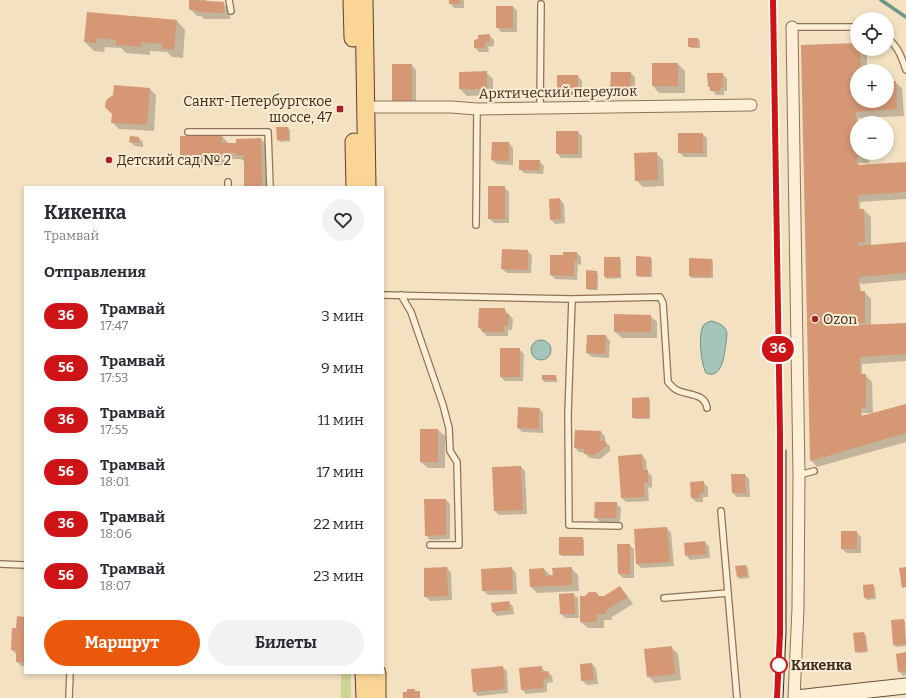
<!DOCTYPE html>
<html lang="ru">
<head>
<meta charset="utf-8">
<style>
	:root { --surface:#fff; --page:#f2f2f3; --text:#2b2b33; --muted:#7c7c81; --accent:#ea580c }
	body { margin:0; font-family:Bitter,serif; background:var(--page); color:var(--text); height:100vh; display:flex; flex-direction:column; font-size:15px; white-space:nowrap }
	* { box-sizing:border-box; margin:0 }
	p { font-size:13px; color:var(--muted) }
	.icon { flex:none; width:22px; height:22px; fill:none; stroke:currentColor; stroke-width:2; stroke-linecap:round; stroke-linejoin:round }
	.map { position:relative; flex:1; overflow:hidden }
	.drawer { position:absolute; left:24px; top:186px; width:360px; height:488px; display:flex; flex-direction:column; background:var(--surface); border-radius:0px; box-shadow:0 2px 6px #0003 }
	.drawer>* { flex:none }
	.badge { padding:0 8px; border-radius:13px; font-size:14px; line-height:26px }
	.buttons { position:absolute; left:850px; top:12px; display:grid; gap:8px }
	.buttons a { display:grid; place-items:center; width:44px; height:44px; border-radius:50%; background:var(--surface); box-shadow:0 2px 6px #0003; font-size:20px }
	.map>.badge { position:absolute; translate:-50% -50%; box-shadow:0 0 0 2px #fff }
	h2 { padding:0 20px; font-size:15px; line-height:36px }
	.round { display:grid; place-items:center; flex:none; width:42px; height:42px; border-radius:21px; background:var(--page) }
	.head { display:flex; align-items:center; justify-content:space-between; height:68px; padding:0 20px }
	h1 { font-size:19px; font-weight:700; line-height:30px }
	.action { display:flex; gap:8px; margin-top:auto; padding:8px 20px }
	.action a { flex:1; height:46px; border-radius:24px; background:var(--accent); color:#fff; font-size:16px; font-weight:700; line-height:46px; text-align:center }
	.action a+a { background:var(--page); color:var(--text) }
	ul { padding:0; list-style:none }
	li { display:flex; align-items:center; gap:12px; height:52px; padding:0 20px }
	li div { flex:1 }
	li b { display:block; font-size:15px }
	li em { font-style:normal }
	li .badge { min-width:44px; font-weight:700; text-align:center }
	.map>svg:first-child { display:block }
</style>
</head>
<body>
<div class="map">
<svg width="906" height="698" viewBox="0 0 906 698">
	<rect width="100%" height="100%" fill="#f3e1c2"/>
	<!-- green -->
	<path fill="#cfd394" d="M341 673H351V698H341Z"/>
	<!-- water -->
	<path fill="#a5c5ba" stroke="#6a9588" d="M711 321C719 323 727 326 727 335 725 345 725 381 706 373 701 364 698 335 703 326 705 323 708 322 711 321Z
		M531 350a10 10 0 1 1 20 0a10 10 0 1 1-20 0Z"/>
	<!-- shadow -->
	<path fill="#0003" d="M190 0H206L209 3H223L230 10V19H204L201 16H197L190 9Z
		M450 0H464V8H454L450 3Z
		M513 7 517 11V32H501L497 27Z
		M88 13 176 20 185 30 183 58 172 57 167 52 150 51V55L126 53 121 48 105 47 104 52 94 51 85 42Z
		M489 35 494 40V46L488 47 489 52H479L475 48V41L479 40Z
		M698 39 700 41V48H691L689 46Z
		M857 44V49H865L867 51V71H857V101H887V82H895L902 88 904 116 858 118 857 153H869V163H859V166L906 163V199L860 202V210H864L871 217V246L906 243V280L862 284 860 282 861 292H864L871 299V326L906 324V361L863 364 862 362V375H865L872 382 873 413H862V417L906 405V442L817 467 811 460Z
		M653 64H678L685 71V93H659L653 86Z
		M412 65 416 70V107H397Z
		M486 72 493 79V95L467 96 460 89Z
		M631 73 635 77V93H616L611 89Z
		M723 74 727 79V91H724V95H716L709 86Z
		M578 76 582 81V98H563L558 94Z
		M149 88 156 95 154 131 119 129 112 122 114 95Z
		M288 128 290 130V141L280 142 278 140Z
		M578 132 582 136V158H561L557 153Z
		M702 134 707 138V157H684L679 152Z
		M222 136 229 144H237V140L261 139 268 146V187H245V162L241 159H229V165L188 166 181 159Z
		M139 138 143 142V147L135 146 130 142Z
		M509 143 513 148V165L497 164 492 160Z
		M656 153 663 160 664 186 643 187 636 180Z
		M539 161 544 166 543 174 524 173 520 169Z
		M504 187 509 192V223H494L489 218Z
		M560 199 564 204 565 223 555 224 551 219Z
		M527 251 532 255 531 273H507L502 269Z
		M577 253 581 257V265L578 264 577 280 555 279 551 275 564 256Z
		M619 258 621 260V278L607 279 605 277Z
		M650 258 652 259V277H639L637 275Z
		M711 260 713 261V278H692L690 276Z
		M596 272 598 274V290H589L587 288Z
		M504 309 513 319 512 330H508V336H487L479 328Z
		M650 316 657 322V338H622L615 332Z
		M606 336 610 341 609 358 592 357 587 353Z
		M519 349 524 354 523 381H505L501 377Z
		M555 376 557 378V382H544L543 380Z
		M648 398 650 400V419H635L633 417Z
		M539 408 543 413V433L522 432 518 428Z
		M438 430 445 436V468H428L421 462Z
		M601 432 605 436V442L610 446V451L600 459 589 458 585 453 579 452 575 448Z
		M642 455 646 460 647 471 652 476V487L648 488 649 501 626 502 622 498Z
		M521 467 525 471 527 514 499 515 495 511 493 468Z
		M745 475 749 479 750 497H737L733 493Z
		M703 482 708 487V497H703V502H696L692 498Z
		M446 500 450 504V539L430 540 426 535Z
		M616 503 621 508 620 522H600L595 517Z
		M667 528 671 533 674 566 641 568 637 564Z
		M856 532 861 537V553H847L842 549Z
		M582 538 584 540V556H562L560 554Z
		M704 542 709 546 710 558 690 560 686 555Z
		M629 545 634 549V578H623L619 574Z
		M746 566 748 568 749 578 739 579 738 577Z
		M447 568 451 573 452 600 430 601 425 596V569Z
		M512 568 516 573 517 594 488 595 483 590Z
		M571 568 578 575 579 591 537 593 531 587 544 569 551 576Z
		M873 585 875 587 876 599 867 600 865 598Z
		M620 587 626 594 633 604 612 617V620H604V628H588L581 622 599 597H604Z
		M573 594 578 598 579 618H565L561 614Z
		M509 602 513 607 514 614 497 616 492 611Z
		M25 618V666H21L17 662V655L12 650 17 630Z
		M903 620 905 622 906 646 896 647 894 645Z
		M864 633 866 635 868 652 858 653 856 652Z
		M671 647 678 654 681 680 655 683 648 676Z
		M906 653V675L903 676 899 671Z
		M592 664 596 668 598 684 587 685 582 680 581 665Z
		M502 667 507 671 508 693 478 696 474 691Z
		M541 667 546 672H548L552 676 553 682 547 683V692L526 694 522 689Z"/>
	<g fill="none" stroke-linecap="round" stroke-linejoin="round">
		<!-- stream -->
		<path stroke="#6a9588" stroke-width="3.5" d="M881 0 906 17"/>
	</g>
	<!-- building -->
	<path fill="#d59774" d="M189 0 224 2V13L196 12V10H189Z
		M449 0H460V4H449Z
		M496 6H513V28H496Z
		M87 12 177 20 174 49H162L163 44 142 42 141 47 116 45V40L96 38V43L84 42Z
		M490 34V42L485 43V48H474V40L478 39V35Z
		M688 38H698V47H688Z
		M857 43V49H860L861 71H857V75H855V83H857V101H887V81H896L897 109 856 112 857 153H863V157H857V165L906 162V192L858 195V209H864L865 242H858V246L906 242V273L859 277V291H865V323H859V325L906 323V354L860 357V374H866V407H861V416L906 404V433L810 461 801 45Z
		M652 63H678V86H652Z
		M392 64H412V103H392Z
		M487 71V89H459V72Z
		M611 72H631V89H610Z
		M707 73H723V87H720V91H710V87H708Z
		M557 75H578V94H557Z
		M114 85 150 88 147 125 111 123 112 114 105 107 106 100 113 95Z
		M276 127H288L289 140H277Z
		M556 131H578V154H556Z
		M678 133H703V153H678Z
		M222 135V143H236V139L261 138 262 187H244V155H236V153H223V159L180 160V136Z
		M130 136 139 137V143L129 142Z
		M492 142H509V161L491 160Z
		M657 152 658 180 635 181 634 153Z
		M519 160H540L539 170H519Z
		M488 186H505V219H488Z
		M560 198 561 219 550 220 549 199Z
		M502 249 528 250V270L501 269Z
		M563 252H577V261H574V276L550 275V255H563Z
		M636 256 651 257 650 276H636Z
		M604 257H620V277H604Z
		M689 258 712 259 711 277 689 276Z
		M586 270 597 271 596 289H586Z
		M479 308H505V314H509L508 326H504V332H482V328H478Z
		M614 314 651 315V332H614Z
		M587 335H606L605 354 586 353Z
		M500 348H520V377H500Z
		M542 375H556V380H542Z
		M649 397V418H632V398Z
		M518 407 539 408V429L517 428Z
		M420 429H438V462H420Z
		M575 430 601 431 600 441H606V446L595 455 584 454V449L574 448Z
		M642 454 643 470H648V483H644L645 497 621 498 618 456Z
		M521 466 523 510 494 511 492 467Z
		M731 474H745L746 493H732Z
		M704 481V493H699V498H691L690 482Z
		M424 499H446V535L425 536Z
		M595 502H617L616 518H594Z
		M667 527 670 562 636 564 634 529Z
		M841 531H857V549H841Z
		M559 537H583V555H559Z
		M705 541 706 554 685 556 684 543Z
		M617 544H630V574H618Z
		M746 565 747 576 737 577 735 566Z
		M447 567 448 596 424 597V568Z
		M512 567 513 590 482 591 481 569Z
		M572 567V585L530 587 529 569 544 568 545 576 553 575 552 568Z
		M906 567V587L902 588 899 568Z
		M873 584 874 597 864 598 863 585Z
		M620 586 627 597 606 610V614H597V622H580V596H585L589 592H596L599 596H604Z
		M574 593 575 614H560L559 594Z
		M509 601 510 610 492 612 491 603Z
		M17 616 25 617V662H16V650H11L12 628H16Z
		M904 619 906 644 893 645 891 620Z
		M864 632 867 651 855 652 853 633Z
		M672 646 675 674 647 677 644 649Z
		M906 652V671L898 672 896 654Z
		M592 663 594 680 581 681 580 664Z
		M503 666 505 689 473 692 471 669Z
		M542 666V672L548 671 549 678 543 679 544 688 521 690 519 668Z
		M407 689H415V691H420V698H403V692H407Z"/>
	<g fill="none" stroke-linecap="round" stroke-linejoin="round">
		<!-- lane casing -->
		<g stroke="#8f7257" stroke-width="8">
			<path id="lane" d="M229 0 231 11
				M792 27H857
				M887 38C898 46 902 58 906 70
				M540 108 541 4
				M188 132H268L270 187
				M228 182V187
				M476 225 477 109
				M383 295 572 299 660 297 663 303 668 382C670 384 672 387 675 389 685 396 705 392 707 408
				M401 295 411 312 443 405 449 428 450 451 457 462 459 545H430
				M572 299 568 414 569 525 619 526
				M799 475 814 471
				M721 511 737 698
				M0 564 25 565
				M664 598 728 593
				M69 698 70 673"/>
		</g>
		<!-- street casing -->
		<g stroke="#8f7257" stroke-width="13">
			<path id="street" d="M792 27 799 475 798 608 794 698
				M365 107H451L477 109 751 105"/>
		</g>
		<!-- secondary casing -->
		<g stroke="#71523a" stroke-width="17">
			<path id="secondary" d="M796 698 906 686"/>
		</g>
		<!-- primary casing -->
		<g stroke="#5d3f2b" stroke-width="19">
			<path id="primary" d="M352 0 353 38
				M364 0 367 187
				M354 142 355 187
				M364 673 365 698
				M377 673V698"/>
		</g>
		<!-- lane -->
		<use href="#lane" stroke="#fcefd6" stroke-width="5.5"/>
		<!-- street -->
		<use href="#street" stroke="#fcefd6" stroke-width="11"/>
		<!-- secondary -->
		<use href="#secondary" stroke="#fcefd6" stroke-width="15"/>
		<!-- primary -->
		<use href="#primary" stroke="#fad596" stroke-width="17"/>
		<!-- tram -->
		<path stroke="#3d2b1d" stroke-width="1" d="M773 0 780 434V633L777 698
			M783 698 786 633V450"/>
	</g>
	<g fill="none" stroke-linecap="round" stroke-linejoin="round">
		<!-- line casing -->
		<g stroke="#fff" stroke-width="9">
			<path id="line" d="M773 0 780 434V633L777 698"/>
		</g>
		<!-- line -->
		<use href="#line" stroke="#ce1417" stroke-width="6"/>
	</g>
	<!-- markers -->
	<g fill="#a52028" stroke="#f9ecd3" stroke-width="1.5">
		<rect x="336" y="105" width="8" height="8" rx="2"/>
		<circle cx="109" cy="160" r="4"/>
		<circle cx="815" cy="319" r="4"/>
	</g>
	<circle fill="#fff" stroke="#ce1417" stroke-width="2" cx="779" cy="665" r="8"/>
	<g text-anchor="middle" stroke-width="4" stroke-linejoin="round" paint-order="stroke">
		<!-- street labels -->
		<g font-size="14" fill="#3d2b1d" stroke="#f9ecd3">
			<text transform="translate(558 92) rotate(-1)" y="5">Арктический переулок</text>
		</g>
		<!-- poi labels -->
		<g font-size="14" fill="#3d2b1d" stroke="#f9ecd3" text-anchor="start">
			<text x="332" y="106" text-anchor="end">Санкт-Петербургское<tspan x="332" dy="16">шоссе, 47</tspan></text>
			<text x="117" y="165">Детский сад № 2</text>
			<text x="823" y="324">Ozon</text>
		</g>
		<!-- stop labels -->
		<g font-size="14" font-weight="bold" fill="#3d2b1d" stroke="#f9ecd3" text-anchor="start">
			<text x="791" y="670">Кикенка</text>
		</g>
	</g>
</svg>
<div class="buttons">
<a><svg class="icon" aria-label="locate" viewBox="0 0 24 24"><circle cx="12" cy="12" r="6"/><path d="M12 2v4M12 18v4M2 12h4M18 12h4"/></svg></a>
<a>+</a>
<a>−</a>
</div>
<b class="badge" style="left:778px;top:349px;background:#ce1417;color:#fff">36</b>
<section class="drawer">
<div class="head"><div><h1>Кикенка</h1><p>Трамвай</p></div><a class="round"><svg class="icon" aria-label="heart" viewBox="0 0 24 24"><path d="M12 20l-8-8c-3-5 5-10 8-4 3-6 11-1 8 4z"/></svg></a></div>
<h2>Отправления</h2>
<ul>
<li><span class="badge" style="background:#ce1417;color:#fff">36</span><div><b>Трамвай</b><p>17:47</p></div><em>3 мин</em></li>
<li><span class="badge" style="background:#ce1417;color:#fff">56</span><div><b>Трамвай</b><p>17:53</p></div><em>9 мин</em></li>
<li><span class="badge" style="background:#ce1417;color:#fff">36</span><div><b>Трамвай</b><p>17:55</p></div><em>11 мин</em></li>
<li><span class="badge" style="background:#ce1417;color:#fff">56</span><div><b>Трамвай</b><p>18:01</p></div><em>17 мин</em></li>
<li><span class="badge" style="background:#ce1417;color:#fff">36</span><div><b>Трамвай</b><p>18:06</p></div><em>22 мин</em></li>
<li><span class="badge" style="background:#ce1417;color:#fff">56</span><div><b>Трамвай</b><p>18:07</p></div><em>23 мин</em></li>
</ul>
<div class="action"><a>Маршрут</a><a>Билеты</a></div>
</section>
</div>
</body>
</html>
